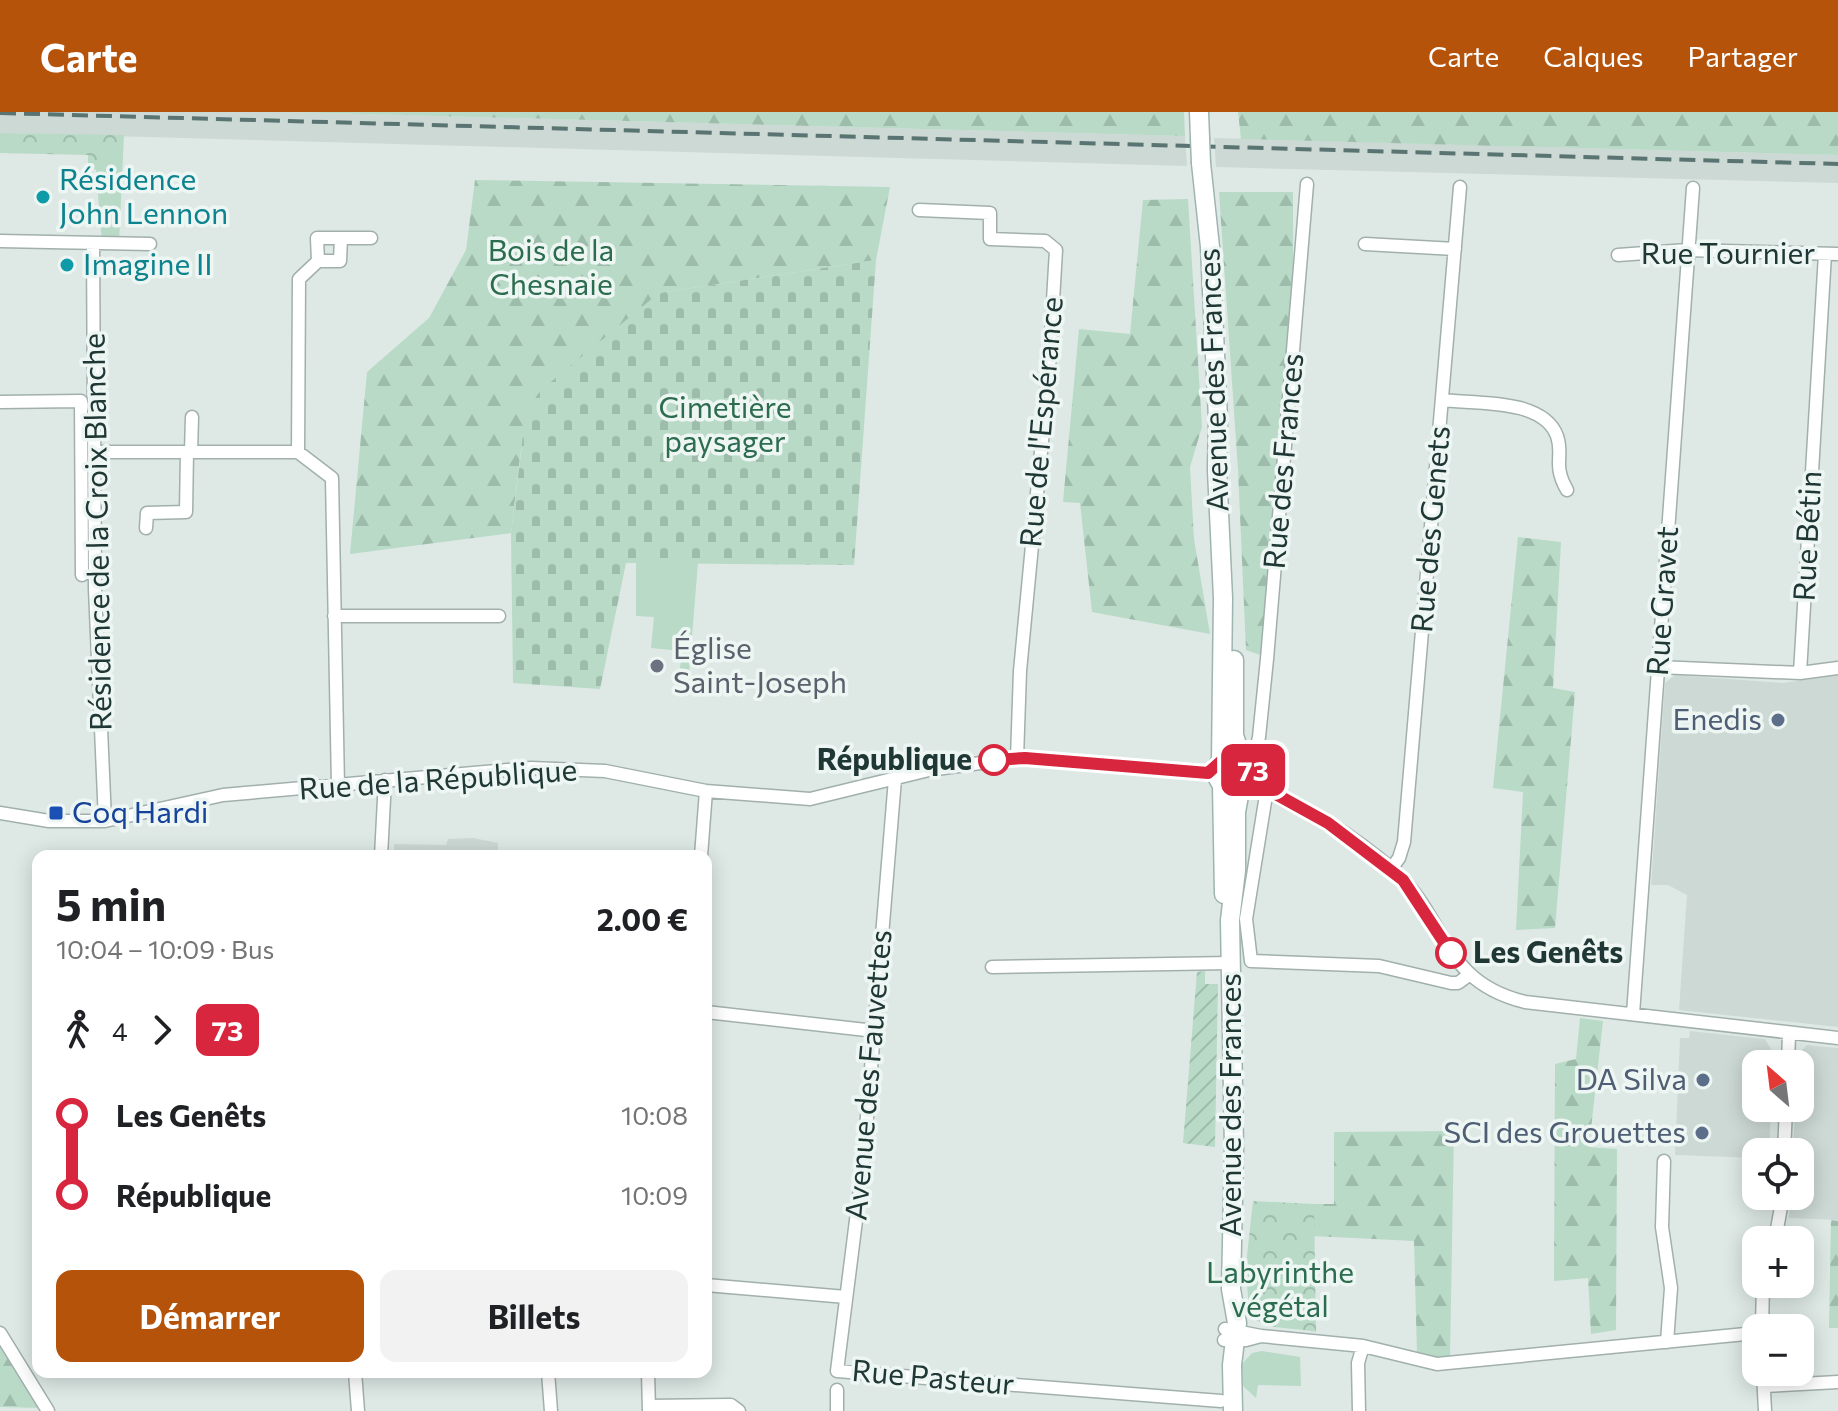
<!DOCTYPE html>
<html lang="fr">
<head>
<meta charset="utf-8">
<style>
	:root { --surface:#fff; --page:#f2f2f2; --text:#202124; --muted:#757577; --accent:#b45309 }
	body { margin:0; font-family:Commissioner,sans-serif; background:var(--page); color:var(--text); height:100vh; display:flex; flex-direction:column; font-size:30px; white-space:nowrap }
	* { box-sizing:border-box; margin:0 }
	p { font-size:26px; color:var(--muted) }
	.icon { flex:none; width:44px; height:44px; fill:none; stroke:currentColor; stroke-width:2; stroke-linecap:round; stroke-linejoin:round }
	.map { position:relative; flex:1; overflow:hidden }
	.panel { position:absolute; left:32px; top:738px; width:680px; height:528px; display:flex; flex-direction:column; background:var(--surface); border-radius:16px; box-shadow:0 4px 20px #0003 }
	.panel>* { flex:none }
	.badge { padding:0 16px; border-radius:12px; font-size:28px; line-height:52px }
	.needle { width:52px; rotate:332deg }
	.controls { position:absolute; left:1742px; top:938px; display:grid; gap:16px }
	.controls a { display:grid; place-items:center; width:72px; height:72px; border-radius:16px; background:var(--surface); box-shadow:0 4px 20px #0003; font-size:40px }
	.map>.badge { position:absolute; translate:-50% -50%; box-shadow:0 0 0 4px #fff }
	.legs { display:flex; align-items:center; gap:12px; height:88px; padding:0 24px; font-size:26px }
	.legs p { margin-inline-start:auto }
	.headline { display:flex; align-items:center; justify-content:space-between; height:136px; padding:0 24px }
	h1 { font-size:44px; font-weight:700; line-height:60px }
	.button { display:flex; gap:16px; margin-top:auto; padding:16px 24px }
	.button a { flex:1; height:92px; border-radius:16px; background:var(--accent); color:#fff; font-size:32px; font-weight:700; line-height:92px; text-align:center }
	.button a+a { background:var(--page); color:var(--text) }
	ul { padding:0 24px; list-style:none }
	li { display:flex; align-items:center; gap:28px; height:80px; font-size:30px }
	li i { display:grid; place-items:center; width:12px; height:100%; margin:0 10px; background:currentColor }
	li i::after { content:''; width:20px; height:20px; margin:-10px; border:6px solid; border-radius:50%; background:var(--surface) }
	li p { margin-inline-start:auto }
	li:first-child i { background:linear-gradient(#0000 50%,currentColor 0) }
	li:last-child i { background:linear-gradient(currentColor 50%,#0000 0) }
	header { display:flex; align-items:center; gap:48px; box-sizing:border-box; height:112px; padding:0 40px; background:var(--accent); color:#fff }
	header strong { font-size:38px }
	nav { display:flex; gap:44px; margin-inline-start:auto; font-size:28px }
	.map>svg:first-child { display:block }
</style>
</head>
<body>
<header>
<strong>Carte</strong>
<nav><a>Carte</a><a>Calques</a><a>Partager</a></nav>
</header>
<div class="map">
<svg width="1838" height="1299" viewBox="0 0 1838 1299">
	<defs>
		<pattern id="forest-firs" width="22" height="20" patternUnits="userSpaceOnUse" patternTransform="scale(2)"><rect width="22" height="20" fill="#b8dac6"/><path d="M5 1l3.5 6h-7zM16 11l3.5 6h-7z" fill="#9ebcab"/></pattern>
		<pattern id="cemetery-stones" width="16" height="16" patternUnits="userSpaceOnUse" patternTransform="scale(2)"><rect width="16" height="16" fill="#b8dac6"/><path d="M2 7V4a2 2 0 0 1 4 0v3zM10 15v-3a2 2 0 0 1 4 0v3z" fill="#9ebcab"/></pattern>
		<pattern id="park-crowns" width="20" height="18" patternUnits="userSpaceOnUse" patternTransform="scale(2)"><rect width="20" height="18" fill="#b8dac6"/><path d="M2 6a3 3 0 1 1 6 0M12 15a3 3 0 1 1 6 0" fill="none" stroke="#9ebcab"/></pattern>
		<pattern id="garden-furrows" width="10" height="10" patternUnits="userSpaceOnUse" patternTransform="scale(2)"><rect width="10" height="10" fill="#b8dac6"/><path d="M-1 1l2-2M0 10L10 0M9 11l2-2" fill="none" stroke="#9ebcab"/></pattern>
	</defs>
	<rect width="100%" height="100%" fill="#dee9e6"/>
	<!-- built -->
	<path fill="#cdd9d5" d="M0 0H289L1185 24 1187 54 0 21Z
		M1214 26 1838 43V71L1216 55Z
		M1675 563 1783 571 1838 563V915L1679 898 1687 783 1668 773H1651L1665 571Z
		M473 726 498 731V744H394V732L446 733 448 727Z
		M1690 919 1765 927 1772 939V952H1756V996H1771L1769 1040H1756V1046L1675 1043 1680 926H1689Z
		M1807 933 1838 936V1108L1789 1106 1790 1084H1800V1040H1793L1795 996H1800L1798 942Z"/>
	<!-- grass -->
	<path fill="#b8dac6" d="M636 449 698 451 688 573 678 574 682 539 651 536 654 505 636 504Z
		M1262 1239 1300 1245 1301 1274 1258 1273 1256 1286 1243 1274 1242 1252 1252 1241Z"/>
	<!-- forest -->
	<path fill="url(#forest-firs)" d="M289 0H1184L1185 24Z
		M1238 0H1838V43L1241 27Z
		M475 68 890 75 876 148 659 181 521 337 511 421 350 442 367 260 429 206 466 138Z
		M1219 80H1293V153L1263 544 1246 538 1238 358Z
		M1188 87 1202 315 1190 355 1194 427 1210 522 1092 500 1080 391 1063 390 1079 217 1130 222 1143 88Z
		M1518 425 1561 430 1553 576 1575 580 1555 816 1516 818 1523 680 1493 676Z
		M1580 906 1603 909 1589 1035 1617 1037 1616 1218 1591 1222 1588 1166 1554 1169 1555 952 1576 947Z
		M1454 1019 1450 1246 1417 1243 1414 1129 1312 1124 1314 1092H1334V1020Z
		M1831 1108 1838 1109V1216H1829Z
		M0 1225 43 1296 0 1295Z"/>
	<!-- cemetery -->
	<path fill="url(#cemetery-stones)" d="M876 148 854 453 626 451 600 577 513 571 511 421 526 300 541 278 659 181Z"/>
	<!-- park -->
	<path fill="url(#park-crowns)" d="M0 21 124 23 119 131H102L96 58 88 53V43L0 41Z
		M1253 1089 1314 1092 1316 1220C1296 1215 1262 1219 1249 1202L1246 1153Z"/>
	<!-- garden -->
	<path fill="url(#garden-furrows)" d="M1205 859V872H1218L1215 1035 1183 1031 1197 860Z"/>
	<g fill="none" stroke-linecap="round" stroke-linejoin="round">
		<!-- minor casing -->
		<g stroke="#a1b0ad" stroke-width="15">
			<path id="minor" d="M919 98 990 101V127L1045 129 1056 138 1049 256 1020 559 1017 646
				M0 129 150 132
				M93 131 95 477 105 709
				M1365 132 1455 137
				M1618 143 1687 138 1838 142
				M318 149 317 126H371
				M318 149H340L341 126
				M1442 288C1475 292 1543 286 1557 324 1564 344 1552 352 1567 378
				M0 290 81 289 82 463
				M96 340H298L332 366 338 674
				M191 340 192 305
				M298 340 299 167 318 149
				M146 416 147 401 186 400 187 340
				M334 504H499
				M1658 555 1800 561 1838 556
				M1800 561 1825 142
				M1252 655 1259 625 1267 547 1307 72
				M1253 660C1266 686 1304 696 1328 710 1350 724 1372 740 1392 757 1448 805 1439 869 1525 890L1838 926
				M895 667 863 1053 837 1259 1221 1289
				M1267 677 1246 807 1251 849 1379 854 1451 871H1458L1469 863
				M0 701 49 709H105L223 683 531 656 605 659 706 679 810 687 929 658 1017 646 1208 661 1219 669
				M381 744 385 668
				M701 744 706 679
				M1391 757 1399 746 1404 730 1460 75
				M992 855 1231 851
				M706 900 875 919
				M1633 902 1693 76
				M1788 952 1789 922
				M1784 1040 1786 996
				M1664 1049 1662 1115 1671 1176 1667 1230
				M1775 1128 1783 1084
				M706 1173 846 1185
				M1762 1216 1763 1172
				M0 1221 48 1299
				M1261 1224 1363 1234 1437 1252 1756 1221
				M1224 1228H1246L1261 1224 1225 1217
				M355 1260 358 1299
				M548 1260 551 1299
				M648 1260 649 1299
				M1763 1260 1765 1299
				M1764 1274 1838 1270
				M837 1278V1299
				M649 1294 731 1293 739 1299
				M1359 1299 1358 1251 1363 1234"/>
		</g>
		<!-- secondary casing -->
		<g stroke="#9eb4b0" stroke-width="21">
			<path id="secondary" d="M1199 0 1200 26
				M1201 51 1210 135 1218 307 1217 358 1223 486 1221 649
				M1234 548V623L1240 643
				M1217 660a18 18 0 1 1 36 0a18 18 0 1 1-36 0Z
				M1222 673 1224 782
				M1233 1299 1232 1253 1237 1211 1231 1177 1234 1037 1230 808 1236 759V700L1240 678"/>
		</g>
		<!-- minor -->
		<use href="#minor" stroke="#fff" stroke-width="12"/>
		<!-- secondary -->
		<use href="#secondary" stroke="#fff" stroke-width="18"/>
		<!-- rail -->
		<path stroke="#5a7471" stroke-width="4" stroke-dasharray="16 8" stroke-linecap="butt" d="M0 1 1838 52"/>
		<!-- secondary-bridge casing -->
		<g stroke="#9eb4b0" stroke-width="21" stroke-linecap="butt">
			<path id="secondary-bridge" d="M1200 26 1201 51"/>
		</g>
		<!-- secondary-bridge -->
		<use href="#secondary-bridge" stroke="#fff" stroke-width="18"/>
	</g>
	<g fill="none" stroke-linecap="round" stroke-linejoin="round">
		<!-- line-1 casing -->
		<g stroke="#fff" stroke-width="18">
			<path id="line-1" d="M994 648 1025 646 1208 661 1227 644 1245 645 1265 676 1328 711 1403 768 1451 841"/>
		</g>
		<!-- line-1 -->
		<use href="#line-1" stroke="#d7263d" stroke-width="12"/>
	</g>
	<!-- markers -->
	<g fill="#0f9aa8" stroke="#eef6f3" stroke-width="3">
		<circle cx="43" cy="85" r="8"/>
		<circle cx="67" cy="153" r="8"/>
	</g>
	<circle fill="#6b7280" stroke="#eef6f3" stroke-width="3" cx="657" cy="554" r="8"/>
	<g fill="#5c6f8a" stroke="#eef6f3" stroke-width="3">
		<circle cx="1778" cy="608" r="8"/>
		<circle cx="1703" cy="968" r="8"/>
		<circle cx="1702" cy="1021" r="8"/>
	</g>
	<g fill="#fff" stroke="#d7263d" stroke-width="4">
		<circle cx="994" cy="648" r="14"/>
		<circle cx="1451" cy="841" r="14"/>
	</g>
	<rect fill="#1a4fb4" stroke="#eef6f3" stroke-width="3" x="48" y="693" width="16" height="16" rx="4"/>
	<g text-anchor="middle" stroke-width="7" stroke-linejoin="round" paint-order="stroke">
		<!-- culture labels -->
		<g font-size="30" fill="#0d838f" stroke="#eef6f3" text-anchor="start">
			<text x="59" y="78">Résidence<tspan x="59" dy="34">John Lennon</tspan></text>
			<text x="83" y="163">Imagine II</text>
		</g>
		<!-- park labels -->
		<g font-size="30" fill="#2c6d4f" stroke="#eef6f3">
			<text x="551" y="149">Bois de la<tspan x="551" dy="34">Chesnaie</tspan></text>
			<text x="725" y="306">Cimetière<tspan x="725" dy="34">paysager</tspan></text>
			<text x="1280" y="1171">Labyrinthe<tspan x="1280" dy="34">végétal</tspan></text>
		</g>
		<!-- street labels -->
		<g font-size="30" fill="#203835" stroke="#eef6f3">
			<text x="1728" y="152">Rue Tournier</text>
			<text transform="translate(1214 268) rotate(-92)" y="10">Avenue des Frances</text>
			<text transform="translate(1042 310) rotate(-85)" y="10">Rue de l'Espérance</text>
			<text transform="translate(1284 349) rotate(-85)" y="10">Rue des Frances</text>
			<text transform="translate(1431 417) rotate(-85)" y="10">Rue des Genets</text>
			<text transform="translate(98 420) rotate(-91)" y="10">Résidence de la Croix Blanche</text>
			<text transform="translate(1808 424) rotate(-87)" y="10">Rue Bétin</text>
			<text transform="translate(1663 489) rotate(-86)" y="10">Rue Gravet</text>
			<text transform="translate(438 668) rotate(-4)" y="10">Rue de la République</text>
			<text transform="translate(869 963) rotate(-85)" y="10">Avenue des Fauvettes</text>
			<text transform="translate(1231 993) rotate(-90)" y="10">Avenue des Frances</text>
			<text transform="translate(933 1266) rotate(5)" y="10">Rue Pasteur</text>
		</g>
		<!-- worship labels -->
		<g font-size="30" fill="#5b616d" stroke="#eef6f3" text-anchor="start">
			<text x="673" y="547">Église<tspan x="673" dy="34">Saint-Joseph</tspan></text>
		</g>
		<!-- service labels -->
		<g font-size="30" fill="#4e5e75" stroke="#eef6f3" text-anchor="end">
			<text x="1762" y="618">Enedis</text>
			<text x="1687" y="978">DA Silva</text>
			<text x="1686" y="1031">SCI des Grouettes</text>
		</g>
		<!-- stop labels -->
		<g font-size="30" font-weight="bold" fill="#203835" stroke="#eef6f3" text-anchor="end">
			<text x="972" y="658">République</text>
			<text x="1473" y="851" text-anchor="start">Les Genêts</text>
		</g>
		<!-- transit labels -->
		<g font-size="30" fill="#164399" stroke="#eef6f3" text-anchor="start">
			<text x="72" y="711">Coq Hardi</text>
		</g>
	</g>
</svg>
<div class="controls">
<a><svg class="needle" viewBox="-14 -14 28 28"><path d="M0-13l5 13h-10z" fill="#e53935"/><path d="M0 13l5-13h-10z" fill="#757577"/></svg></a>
<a><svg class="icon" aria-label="locate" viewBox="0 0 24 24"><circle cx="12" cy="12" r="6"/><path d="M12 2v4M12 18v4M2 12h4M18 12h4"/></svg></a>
<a>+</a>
<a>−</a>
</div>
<b class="badge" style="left:1253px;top:658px;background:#d7263d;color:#fff">73</b>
<section class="panel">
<div class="headline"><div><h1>5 min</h1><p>10:04 – 10:09 · Bus</p></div><b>2.00 €</b></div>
<div class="legs"><svg class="icon" aria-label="walk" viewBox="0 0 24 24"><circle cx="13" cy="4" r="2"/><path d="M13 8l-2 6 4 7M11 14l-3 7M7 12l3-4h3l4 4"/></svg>4<svg class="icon" aria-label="forward" viewBox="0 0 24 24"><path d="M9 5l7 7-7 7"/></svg><b class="badge" style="background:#d7263d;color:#fff">73</b></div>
<ul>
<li><i style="color:#d7263d"></i><b>Les Genêts</b><p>10:08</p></li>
<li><i style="color:#d7263d"></i><b>République</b><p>10:09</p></li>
</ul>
<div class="button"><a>Démarrer</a><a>Billets</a></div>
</section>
</div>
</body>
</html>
